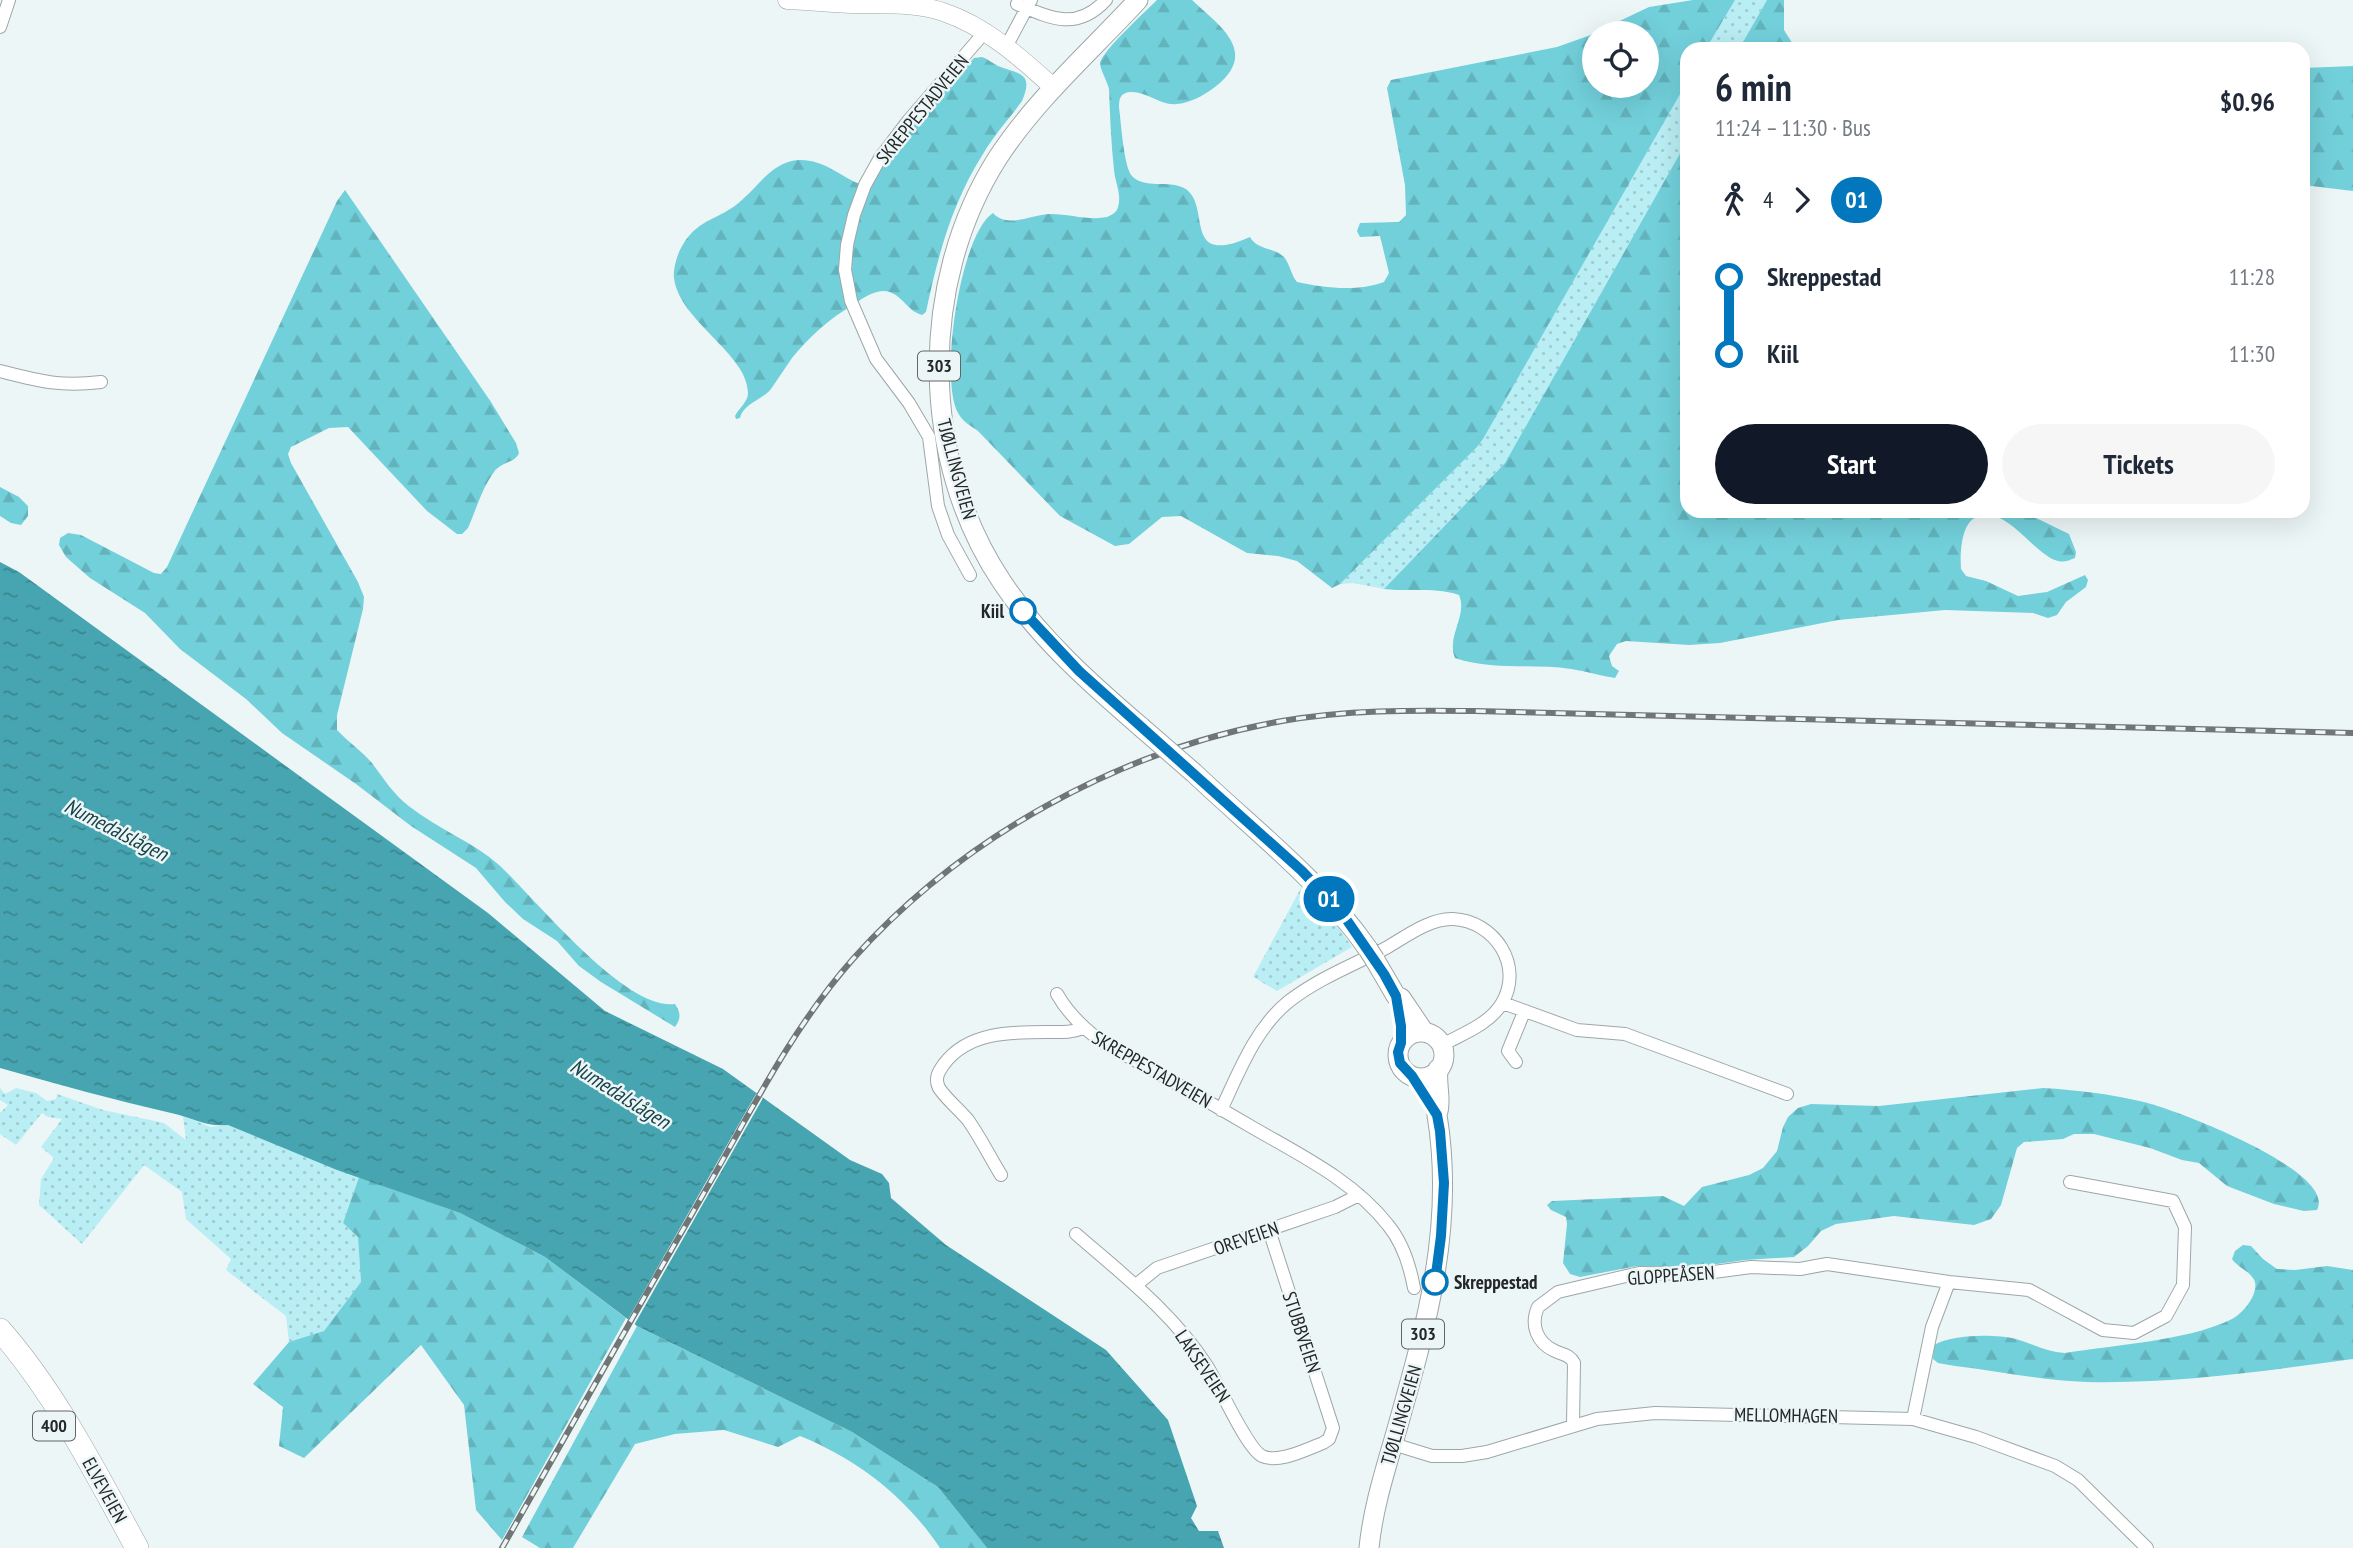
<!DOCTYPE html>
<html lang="en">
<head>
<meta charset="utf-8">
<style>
	:root { --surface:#fff; --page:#f6f6f7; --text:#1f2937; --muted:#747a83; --accent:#111827 }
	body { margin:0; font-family:"PT Sans Narrow",sans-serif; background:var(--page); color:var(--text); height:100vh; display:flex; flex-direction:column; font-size:26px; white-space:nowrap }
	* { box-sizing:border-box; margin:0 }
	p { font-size:23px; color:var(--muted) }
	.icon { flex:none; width:38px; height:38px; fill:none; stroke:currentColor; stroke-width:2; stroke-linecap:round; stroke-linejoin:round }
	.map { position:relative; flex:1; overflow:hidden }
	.panel { position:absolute; left:1680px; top:42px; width:630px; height:476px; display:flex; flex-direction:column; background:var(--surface); border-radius:21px; box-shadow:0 7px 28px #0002 }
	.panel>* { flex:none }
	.badge { padding:0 14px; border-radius:23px; font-size:24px; line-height:46px }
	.buttons { position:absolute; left:1582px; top:21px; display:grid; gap:14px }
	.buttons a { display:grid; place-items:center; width:77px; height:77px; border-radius:50%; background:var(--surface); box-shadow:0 7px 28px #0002; font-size:35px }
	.map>.badge { position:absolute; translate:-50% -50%; box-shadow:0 0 0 4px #fff }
	.legs { display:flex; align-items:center; gap:10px; height:77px; padding:0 35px; font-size:23px }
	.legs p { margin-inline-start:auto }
	.head { display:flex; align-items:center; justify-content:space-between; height:119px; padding:0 35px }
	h1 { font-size:38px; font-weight:700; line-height:52px }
	.action { display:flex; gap:14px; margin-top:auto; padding:14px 35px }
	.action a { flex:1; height:80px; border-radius:42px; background:var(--accent); color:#fff; font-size:28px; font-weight:700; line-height:80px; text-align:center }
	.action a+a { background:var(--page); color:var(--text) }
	ul { padding:0 35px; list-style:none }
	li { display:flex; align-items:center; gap:24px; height:77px; font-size:26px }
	li i { display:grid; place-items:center; width:10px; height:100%; margin:0 9px; background:currentColor }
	li i::after { content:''; width:18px; height:18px; margin:-9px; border:5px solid; border-radius:50%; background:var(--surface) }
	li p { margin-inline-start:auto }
	li:first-child i { background:linear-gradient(#0000 50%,currentColor 0) }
	li:last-child i { background:linear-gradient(currentColor 50%,#0000 0) }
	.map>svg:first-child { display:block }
</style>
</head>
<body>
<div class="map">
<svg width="2353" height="1548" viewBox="0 0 2353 1548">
	<defs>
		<pattern id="grass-dots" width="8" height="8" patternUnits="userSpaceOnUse" patternTransform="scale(1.75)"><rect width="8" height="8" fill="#b9eef4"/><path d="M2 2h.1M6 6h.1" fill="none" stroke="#9fccd1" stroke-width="1.8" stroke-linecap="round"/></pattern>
		<pattern id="forest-firs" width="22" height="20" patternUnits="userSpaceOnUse" patternTransform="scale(1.75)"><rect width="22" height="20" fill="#72d0db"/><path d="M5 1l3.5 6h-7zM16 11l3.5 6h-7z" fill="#63b3bc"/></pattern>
		<pattern id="water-ripples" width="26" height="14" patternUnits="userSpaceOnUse" patternTransform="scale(1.75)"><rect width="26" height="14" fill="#46a5b0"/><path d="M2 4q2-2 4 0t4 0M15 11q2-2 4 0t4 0" fill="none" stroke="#3a868f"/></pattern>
	</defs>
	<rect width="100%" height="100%" fill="#edf6f7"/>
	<!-- grass -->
	<path fill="url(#grass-dots)" d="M1735 0H1767L1739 49H1706Z
		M1687 82V141L1505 463 1384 589 1353 583 1340 584 1476 448Z
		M1302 886 1334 921 1352 947 1277 991 1253 977Z
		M0 1088 5 1094 16 1088 36 1093 47 1101 56 1099 57 1094 103 1110 164 1123 186 1140 183 1116 211 1127 228 1125 359 1177 343 1223 358 1237 361 1282 324 1332 289 1342 286 1316 226 1270 231 1259 186 1219 182 1192 144 1165 82 1244 39 1205 41 1179 54 1158 41 1147 62 1119 48 1117 42 1113 16 1145 0 1134V1113L8 1105 0 1100Z"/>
	<!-- forest -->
	<path fill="url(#forest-firs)" fill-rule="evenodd" d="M1157 0H1192C1216 23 1257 49 1221 82 1210 92 1192 103 1177 104 1160 106 1147 91 1130 92 1120 93 1119 99 1119 107 1121 122 1124 168 1132 176 1144 189 1169 180 1184 188 1213 204 1180 268 1250 237 1257 250 1273 247 1284 257 1290 264 1291 275 1297 282 1325 288 1357 292 1384 282L1389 273 1380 236 1360 237 1357 231 1360 223 1399 222 1406 215 1405 185 1387 88 1391 80 1557 47 1588 36 1649 7 1693 0H1735L1706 49H1687V82L1483 439 1476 448 1340 584 1332 588 1297 561 1278 556 1247 553 1181 516 1162 517 1129 544 1115 546 1060 516 978 431C971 426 962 421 958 413 939 379 960 234 993 213 1006 228 1029 216 1048 214 1067 213 1088 221 1107 217 1112 215 1117 212 1118 207 1122 195 1115 182 1114 170 1111 143 1110 116 1109 89 1107 81 1100 69 1100 63 1103 50 1145 12 1157 0ZM1594 33H1647V86H1594Z
		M1767 0H1784V30L1796 49H1739Z
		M982 57C988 59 992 63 998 66 1017 74 1035 71 1022 101 1009 119 994 135 983 154 952 203 938 255 926 312L922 315C905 311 899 286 877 292 868 294 860 300 853 305 830 318 809 337 792 358 785 368 778 379 771 389 762 400 743 404 740 418L736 419 735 416C739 408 748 402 748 393 748 354 679 321 674 278 673 270 676 260 679 252 696 216 719 222 743 199 760 184 773 162 798 160 824 159 839 176 862 185L874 180 893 150 928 108 974 58Z
		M2353 66V191L2303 185V68Z
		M1687 141V511H2022L2069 534 2076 552 2075 558C2068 561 2063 563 2055 560 2031 551 2001 499 1973 519 1961 528 1960 554 1961 569L1966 576 1986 581 2018 596 2047 592 2085 575 2088 580 2086 587 2066 602 2057 615 2048 618 2033 613 1945 610 1838 620 1720 643 1689 645 1626 641 1617 644 1609 656 1612 666 1619 671 1615 678C1600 676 1586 671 1571 669 1533 663 1493 671 1455 658 1446 636 1468 616 1459 595 1434 587 1409 592 1384 589L1505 463Z
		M345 190 491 402 516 443 519 453C515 463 501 462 494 472 482 488 476 510 468 528L462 534H457L427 511 348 427 329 428 291 447 288 454 291 463 358 582 364 597 363 609 337 715V730C348 742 362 751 372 763 384 779 393 794 410 807 438 829 473 842 499 865 535 898 625 1011 675 1004 681 1013 681 1019 675 1027L601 982 579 966 557 941 523 919 505 902 476 868 411 826 356 784 282 733 246 699 180 649 145 613 90 578 66 557 59 545 60 538 68 533 81 535 154 573 161 574 167 567 337 201Z
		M0 487 19 497 28 506V516L21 525 11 523 0 516Z
		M2043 1088C2077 1090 2110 1094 2144 1102 2174 1109 2338 1171 2317 1210L2304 1211 2274 1204 2227 1186 2199 1163 2182 1160 2150 1148 2094 1134H2074L2063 1139 2024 1142 2017 1148 2001 1205 1991 1219 1974 1225 1894 1216 1836 1224 1821 1231 1808 1246 1794 1257 1745 1260 1696 1267 1637 1266 1580 1277 1570 1274 1563 1263 1567 1224 1566 1217 1551 1210 1547 1205 1552 1201 1663 1196 1684 1206 1702 1187 1749 1175 1763 1168 1777 1151 1783 1127 1788 1117 1798 1108 1811 1104 1879 1106Z
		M359 1177 460 1213 545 1257 626 1318 502 1540 476 1510 464 1405 421 1345 304 1458 279 1446 283 1407 253 1384 289 1342 324 1331 361 1282 358 1237 343 1223Z
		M2243 1245 2251 1246 2263 1259 2277 1269 2295 1270 2327 1266 2353 1270V1359C2266 1371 2176 1384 2087 1382 2043 1381 1999 1371 1955 1366L1938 1363 1933 1359 1934 1345C1953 1334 1995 1334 2016 1339 2033 1344 2047 1352 2065 1353 2113 1345 2186 1341 2230 1320 2242 1315 2258 1296 2255 1282 2252 1272 2238 1268 2232 1259L2235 1251Z
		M637 1326 852 1432 938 1487 987 1548H940C906 1497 857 1459 800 1436L778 1447 724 1430 675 1434 635 1444 573 1548H540L522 1537Z"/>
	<!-- water -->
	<path fill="url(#water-ripples)" d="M0 562 19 572 488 913 605 1011 723 1069 850 1160 882 1174 889 1183 891 1198 946 1245 1106 1350 1168 1420 1197 1506 1191 1518 1199 1531H1218L1224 1548H987L938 1487 852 1432 637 1326 545 1257 460 1213 337 1170 228 1125C204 1127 194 1118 171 1113 114 1100 57 1084 0 1068Z"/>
	<!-- pier -->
	<path fill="#edf6f7" d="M756 1094 763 1098 633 1327 626 1323Z"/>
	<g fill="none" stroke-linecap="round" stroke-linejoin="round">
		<!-- street casing -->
		<g stroke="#9ea6a7" stroke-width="14">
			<path id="street" d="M1017 4C1052 19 1077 31 1106 0
				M0 27 9 0
				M1006 47 1031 0
				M0 371C39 381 60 387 101 382
				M970 575 948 535 938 506 929 437 909 403 876 359 851 301 845 270 847 245 854 215 865 185 880 158 908 121 984 33
				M1057 994C1069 1015 1085 1030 1105 1044 1154 1070 1202 1098 1250 1126 1298 1154 1353 1180 1388 1225 1402 1242 1410 1266 1414 1288
				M1503 1003 1577 1030 1625 1034 1787 1094
				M1516 1062 1508 1051 1524 1012
				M1221 1110C1239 1072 1255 1029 1288 1002 1317 979 1353 965 1386 948 1405 937 1430 918 1453 919 1495 921 1524 966 1502 1003 1490 1024 1462 1034 1442 1045
				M1001 1175C990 1157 980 1137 968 1120 959 1109 947 1100 939 1088 934 1078 939 1071 944 1064 968 1032 1010 1032 1047 1032 1060 1032 1071 1033 1083 1028
				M1076 1234C1122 1274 1173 1313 1207 1366 1218 1383 1247 1449 1262 1456 1278 1464 1307 1449 1323 1443L1329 1439 1333 1428 1269 1230
				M1136 1285 1157 1268 1335 1207 1359 1195
				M1913 1419 1932 1327 1949 1282
				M1573 1425 1574 1363C1569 1354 1563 1355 1555 1351 1537 1343 1530 1325 1538 1307L1558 1292 1639 1273 1699 1274 1751 1267 1800 1269 1827 1264 1949 1282 2029 1290 2103 1330 2134 1333 2166 1316 2183 1285 2185 1227 2173 1201 2070 1182
				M1393 1444 1432 1456H1462L1487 1452 1597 1419 1655 1413 1913 1419 1976 1437 2055 1466 2078 1480 2147 1548"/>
		</g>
		<!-- secondary casing -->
		<g stroke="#9ea6a7" stroke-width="19">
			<path id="secondary" d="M787 0C809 1 830 3 852 4 882 5 914 2 943 12 986 26 1022 59 1054 88"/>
		</g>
		<!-- primary casing -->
		<g stroke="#9ea6a7" stroke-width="21">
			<path id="primary" d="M1138 0C1091 51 1035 100 997 159 918 284 920 460 1002 582 1039 638 1091 684 1141 727
				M1194 773C1254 830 1320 880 1368 949
				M1375 960 1396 996 1401 998 1424 1032
				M1398 1055a23 23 0 1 1 46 0a23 23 0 1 1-46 0Z
				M1369 1548C1373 1507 1386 1468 1397 1429 1427 1323 1455 1225 1437 1115 1442 1101 1436 1084 1438 1069"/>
		</g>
		<!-- highway casing -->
		<g stroke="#9ea6a7" stroke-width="24">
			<path id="highway" d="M0 1330C56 1394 96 1473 137 1548"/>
		</g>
		<!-- street -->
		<use href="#street" stroke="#fff" stroke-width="12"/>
		<!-- secondary -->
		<use href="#secondary" stroke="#fff" stroke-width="18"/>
		<!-- primary -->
		<use href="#primary" stroke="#fff" stroke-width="19"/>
		<!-- highway -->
		<use href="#highway" stroke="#fff" stroke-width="23"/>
		<!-- rail casing -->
		<g stroke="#707575" stroke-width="6">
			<path id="rail" d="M502 1548C569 1430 636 1311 704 1193 750 1113 792 1028 853 959 962 837 1120 750 1282 721 1346 710 1410 710 1475 711L2353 733"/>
		</g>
		<!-- rail -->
		<use href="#rail" stroke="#edf6f7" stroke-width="3.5" stroke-dasharray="10" stroke-linecap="butt"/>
		<!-- primary-bridge casing -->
		<g stroke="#9ea6a7" stroke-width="21" stroke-linecap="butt">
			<path id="primary-bridge" d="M1141 727 1194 773
				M1368 949 1375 960"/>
		</g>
		<!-- primary-bridge -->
		<use href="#primary-bridge" stroke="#fff" stroke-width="19"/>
	</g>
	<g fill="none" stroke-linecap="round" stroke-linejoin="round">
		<!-- line-1 casing -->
		<g stroke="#fff" stroke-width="16">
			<path id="line-1" d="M1023 611 1079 671 1302 871 1344 916 1384 974 1396 996 1401 1026V1043L1398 1052 1400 1063 1412 1076 1437 1115 1440 1131 1444 1183 1441 1236 1435 1282"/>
		</g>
		<!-- line-1 -->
		<use href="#line-1" stroke="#0277bd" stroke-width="10"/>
	</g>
	<!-- markers -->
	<g fill="#fff" stroke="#0277bd" stroke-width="3.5">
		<circle cx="1023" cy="611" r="12"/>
		<circle cx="1435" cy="1282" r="12"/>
	</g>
	<g text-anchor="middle" stroke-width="5" stroke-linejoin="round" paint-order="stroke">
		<!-- shield labels -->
		<g fill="#edf6f7" stroke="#606565" stroke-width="2">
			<rect x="918" y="351.5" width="42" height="29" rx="5"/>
			<rect x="1402" y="1319.5" width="42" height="29" rx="5"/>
			<rect x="33" y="1411.5" width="42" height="29" rx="5"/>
		</g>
		<g font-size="18" font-weight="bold" fill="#242727">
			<text x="939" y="372">303</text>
			<text x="1423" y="1340">303</text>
			<text x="54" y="1432">400</text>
		</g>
		<!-- street labels -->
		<g font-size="19" fill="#242727" stroke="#edf6f7">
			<text transform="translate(922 109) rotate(-51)" y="7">SKREPPESTADVEIEN</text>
			<text transform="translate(957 469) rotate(75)" y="7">TJØLLINGVEIEN</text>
			<text transform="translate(1152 1069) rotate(30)" y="7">SKREPPESTADVEIEN</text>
			<text transform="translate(1246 1238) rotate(-19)" y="7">OREVEIEN</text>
			<text transform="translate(1671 1275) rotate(-4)" y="7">GLOPPEÅSEN</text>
			<text transform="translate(1302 1332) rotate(72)" y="7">STUBBVEIEN</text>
			<text transform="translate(1203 1366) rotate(56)" y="7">LAKSEVEIEN</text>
			<text transform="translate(1401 1415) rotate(-74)" y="7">TJØLLINGVEIEN</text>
			<text transform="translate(1786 1415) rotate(1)" y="7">MELLOMHAGEN</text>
			<text transform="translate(105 1490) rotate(61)" y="7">ELVEVEIEN</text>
		</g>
		<!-- stop labels -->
		<g font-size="19" font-weight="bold" fill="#242727" stroke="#edf6f7" text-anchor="end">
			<text x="1004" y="618">Kiil</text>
			<text x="1454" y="1289" text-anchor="start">Skreppestad</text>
		</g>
		<!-- water labels -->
		<g font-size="21" font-style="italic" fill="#184348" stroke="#edf6f7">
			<text transform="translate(116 830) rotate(27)" y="7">Numedalslågen</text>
			<text transform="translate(620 1094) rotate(32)" y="7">Numedalslågen</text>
		</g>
	</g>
</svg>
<div class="buttons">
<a><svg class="icon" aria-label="locate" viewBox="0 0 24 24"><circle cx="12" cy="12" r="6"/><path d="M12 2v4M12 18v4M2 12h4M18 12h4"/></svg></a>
</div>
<b class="badge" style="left:1329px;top:899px;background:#0277bd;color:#fff">01</b>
<section class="panel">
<div class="head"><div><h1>6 min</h1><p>11:24 – 11:30 · Bus</p></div><b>$0.96</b></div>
<div class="legs"><svg class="icon" aria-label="walk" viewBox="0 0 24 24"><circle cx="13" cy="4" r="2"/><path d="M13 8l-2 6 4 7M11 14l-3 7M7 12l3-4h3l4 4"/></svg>4<svg class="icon" aria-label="forward" viewBox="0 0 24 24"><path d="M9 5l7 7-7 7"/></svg><b class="badge" style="background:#0277bd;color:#fff">01</b></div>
<ul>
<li><i style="color:#0277bd"></i><b>Skreppestad</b><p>11:28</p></li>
<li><i style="color:#0277bd"></i><b>Kiil</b><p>11:30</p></li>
</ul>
<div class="action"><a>Start</a><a>Tickets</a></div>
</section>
</div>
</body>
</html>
